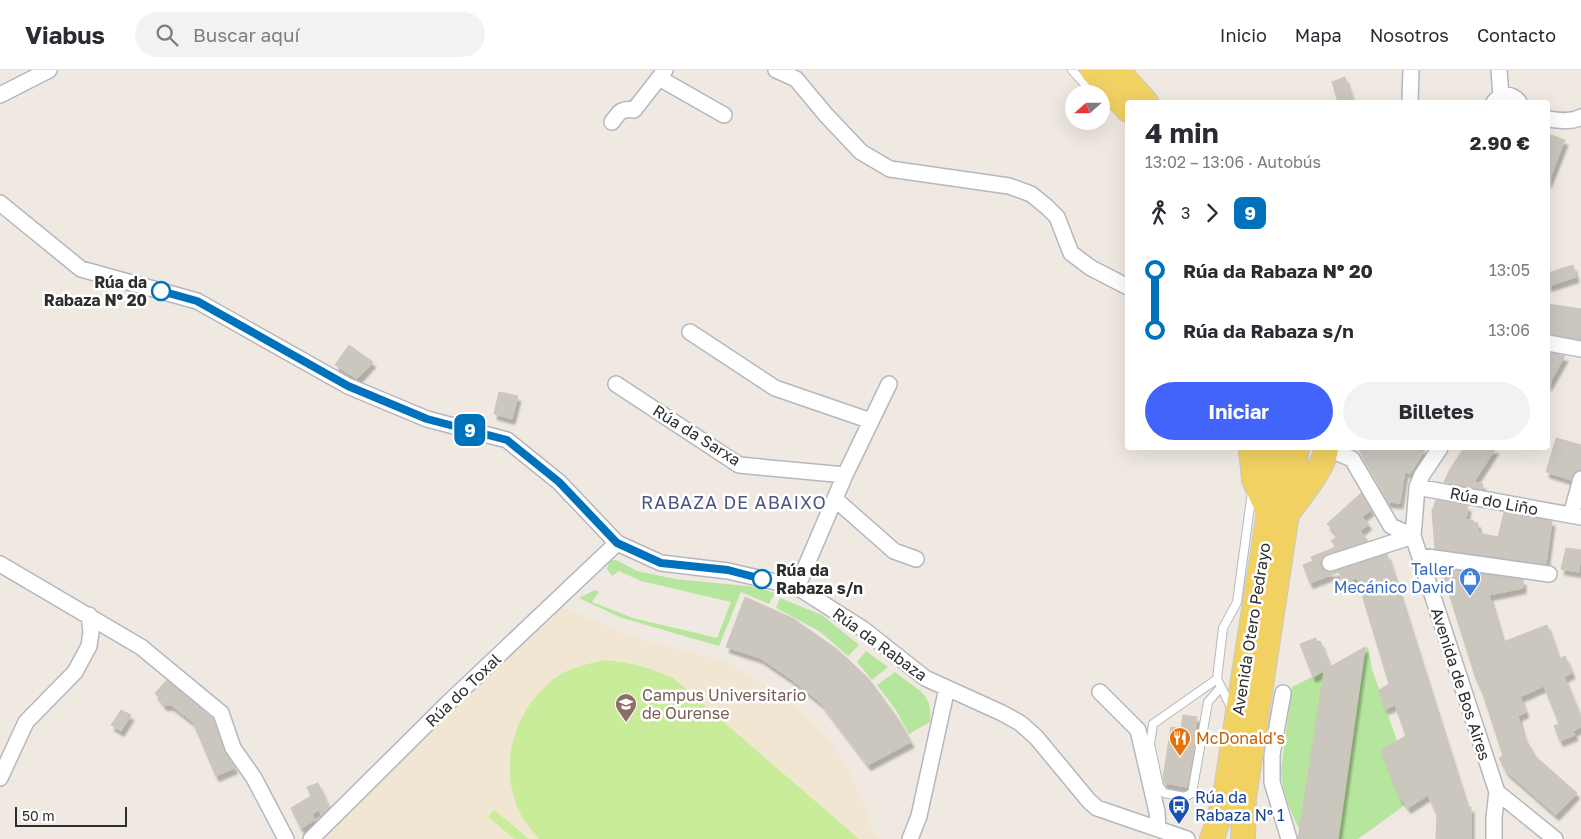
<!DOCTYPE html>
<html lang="es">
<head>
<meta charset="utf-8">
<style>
	:root { --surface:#fff; --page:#f2f2f3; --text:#2b2b33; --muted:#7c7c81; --line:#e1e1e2; --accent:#4264fb }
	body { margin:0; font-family:"Golos Text",sans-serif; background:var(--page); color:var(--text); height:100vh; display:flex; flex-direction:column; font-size:19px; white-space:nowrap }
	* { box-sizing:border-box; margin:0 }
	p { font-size:16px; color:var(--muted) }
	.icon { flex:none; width:28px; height:28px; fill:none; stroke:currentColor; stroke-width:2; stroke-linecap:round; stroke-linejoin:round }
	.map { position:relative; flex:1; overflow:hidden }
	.side { position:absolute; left:1125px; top:30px; width:425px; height:350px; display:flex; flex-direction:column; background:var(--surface); border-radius:5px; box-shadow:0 5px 20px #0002 }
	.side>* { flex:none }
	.badge { padding:0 10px; border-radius:8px; font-size:18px; line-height:32px }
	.needle { width:32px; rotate:249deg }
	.controls { position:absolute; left:1065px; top:15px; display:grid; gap:10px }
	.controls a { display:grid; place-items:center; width:45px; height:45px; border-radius:50%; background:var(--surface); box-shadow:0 5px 20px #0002; font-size:25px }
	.scale { position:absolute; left:15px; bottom:12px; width:112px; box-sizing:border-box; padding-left:5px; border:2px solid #2e2e2e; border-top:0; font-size:14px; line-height:18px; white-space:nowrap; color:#2e2e2e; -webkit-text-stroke:4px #fff; paint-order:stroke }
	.map>.badge { position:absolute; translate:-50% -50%; box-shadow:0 0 0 2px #fff }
	.legs { display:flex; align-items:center; gap:8px; height:55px; padding:0 20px; font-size:16px }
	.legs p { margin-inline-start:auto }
	.headline { display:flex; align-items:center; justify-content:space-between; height:85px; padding:0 20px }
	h1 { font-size:28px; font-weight:700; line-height:38px }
	.button { display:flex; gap:10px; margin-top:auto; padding:10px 20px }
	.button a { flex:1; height:58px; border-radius:30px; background:var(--accent); color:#fff; font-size:20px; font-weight:700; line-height:58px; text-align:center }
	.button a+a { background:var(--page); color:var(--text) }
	ul { padding:0 20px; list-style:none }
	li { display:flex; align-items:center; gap:18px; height:60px; font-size:19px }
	li i { display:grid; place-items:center; width:8px; height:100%; margin:0 6px; background:currentColor }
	li i::after { content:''; width:12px; height:12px; margin:-6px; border:4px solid; border-radius:50%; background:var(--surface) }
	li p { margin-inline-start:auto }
	li:first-child i { background:linear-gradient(#0000 50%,currentColor 0) }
	li:last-child i { background:linear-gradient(currentColor 50%,#0000 0) }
	header { display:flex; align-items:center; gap:30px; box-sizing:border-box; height:70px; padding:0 25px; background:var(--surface); border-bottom:1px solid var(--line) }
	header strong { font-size:24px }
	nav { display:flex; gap:28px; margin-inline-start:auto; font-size:18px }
	.search { width:350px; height:45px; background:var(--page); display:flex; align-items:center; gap:12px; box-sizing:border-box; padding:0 18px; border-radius:28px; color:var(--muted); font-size:19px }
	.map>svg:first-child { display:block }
</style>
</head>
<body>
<header>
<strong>Viabus</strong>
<div class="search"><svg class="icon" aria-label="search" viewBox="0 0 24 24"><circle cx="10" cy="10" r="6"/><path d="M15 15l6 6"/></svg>Buscar aquí</div>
<nav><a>Inicio</a><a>Mapa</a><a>Nosotros</a><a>Contacto</a></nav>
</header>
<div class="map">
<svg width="1581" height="769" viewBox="0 0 1581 769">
	<defs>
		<filter id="shadow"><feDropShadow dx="3" dy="5.5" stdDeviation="1" flood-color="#0004"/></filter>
	</defs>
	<rect width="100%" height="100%" fill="#efe9e1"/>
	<!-- education -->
	<path fill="#f0e6d1" d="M564 537 625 565 727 592 791 631 832 674 852 706 875 764 882 769H320L467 627Z"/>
	<!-- green -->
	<path fill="#b6e59e" d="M609 490H616L637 501 675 509 756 517 775 523 769 534 741 522 719 576 622 548 579 528 595 520 599 522 592 532 633 548 717 568 731 532 641 511 619 501 612 506 607 499Z
		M780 528 822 545 859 575 848 586 819 561 776 538Z
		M1368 577 1372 599 1397 671 1381 680 1399 726 1405 735 1358 769H1338L1364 587 1360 580Z
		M866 581 888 597 872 610 857 592Z
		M1324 601 1300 761C1290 740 1282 722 1281 700L1292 617Z
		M895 602C915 619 934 622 930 652L909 664 896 640 877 615Z"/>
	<!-- pitch -->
	<path fill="#c9ec9a" d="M605 590C631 593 649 597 673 608L859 769H539C533 761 525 753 521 745 497 697 513 640 555 608 569 598 588 594 605 590Z
		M494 740 529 769H514L488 747Z"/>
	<!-- building -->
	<path fill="#cbc7bf" stroke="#cbc5ba" filter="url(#shadow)" d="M1345 7 1353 32H1338L1332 12Z
		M1548 64 1565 70 1548 113Z
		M1573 195 1576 207 1548 216V203Z
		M1548 234 1581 239V269L1548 264Z
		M349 275 373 292 357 309 335 295Z
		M1548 282 1565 286 1548 316Z
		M499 322 518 326 512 349 494 344Z
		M1556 368 1581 375V400L1574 403 1571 410 1546 402Z
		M1358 378H1426L1410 404 1405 401 1400 433 1388 432Z
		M1464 378H1496L1474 412 1483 414 1482 419 1444 412 1450 399Z
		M1361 423 1371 440 1362 447 1369 454 1360 461 1368 471 1327 484 1321 491V495L1324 500 1332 502 1387 484 1467 737H1471V769H1436L1437 745 1428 725 1408 738 1399 726 1381 680 1406 666 1395 635 1385 639 1379 620 1389 614 1357 508 1343 513 1339 502 1310 513 1303 495 1313 491 1311 487 1336 477 1331 471 1338 466 1327 454Z
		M1436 430 1468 436 1466 450 1474 451 1473 452 1478 453V463L1498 467 1504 442 1552 451 1546 494 1435 479 1432 441Z
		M1566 478 1581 480 1579 502 1561 499Z
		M1441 498 1523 510V518L1489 525 1503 572 1547 555 1559 589 1565 586 1572 603 1564 607 1581 649V657L1573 661 1575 665 1560 671 1554 656 1559 654 1544 616 1520 627 1526 642 1518 646 1523 665 1535 686 1577 723 1556 745 1506 701 1499 688 1503 686 1483 624 1475 606Z
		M745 527 794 549 838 580 868 608 898 649 911 672 868 695 821 633 791 609 760 588 726 577Z
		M1316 568 1317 572 1320 571 1330 597 1365 577 1338 769H1298L1324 601 1313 607 1300 574Z
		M167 610 213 649 224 681 235 698 216 706 193 652 171 635H164L155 623Z
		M121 640 131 645 121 661 111 655Z
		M1183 645 1197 647 1195 661H1197L1187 717 1164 713 1163 708 1171 657 1181 659Z
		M318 713 329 738 321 746 319 740 312 744 315 750 301 758 291 738 311 726 307 717Z"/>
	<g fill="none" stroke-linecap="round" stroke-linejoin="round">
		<!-- service casing -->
		<g stroke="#b4b7c1" stroke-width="10">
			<path id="service" d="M1072 0 1091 21 1097 24
				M1217 609 1153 654 1150 674 1159 716 1164 723 1185 727 1192 723 1208 632 1221 617
				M1232 639 1217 609 1223 558 1237 532 1252 422"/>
		</g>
		<!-- minor casing -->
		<g stroke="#b4b7c1" stroke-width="18">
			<path id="minor" d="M665 0 659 8 724 45
				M776 0 796 9 826 45 861 82 890 99 1009 116 1031 124 1047 137 1057 147 1071 183 1091 198 1128 217
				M1499 0 1501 26
				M0 25 49 0
				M1410 32 1411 0
				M1494 32C1501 23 1512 23 1519 32
				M1548 49C1558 50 1571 53 1581 47
				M612 52C619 43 620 38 634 40L659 8
				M0 133 81 199 197 231 348 316 427 349 507 370 559 412 617 473 661 493 728 501 797 517 863 559 925 608 1002 643 1020 653 1036 667 1089 731 1097 738 1187 769
				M690 262 775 318 871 351
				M1548 273 1581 279
				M616 314 739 395 845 405
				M1440 378 1422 405 1417 417 1413 466 1497 722 1494 747V769
				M1326 382 1338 383 1352 389 1391 456 1413 466
				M1417 417 1581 447
				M835 429 894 481 916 489
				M1571 445 1581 409
				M1420 486 1549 504
				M1330 493 1413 466
				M0 494 141 577 221 643 233 678 254 708 286 769
				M797 517 845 405 889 314
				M1100 622 1138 660 1157 742 1158 759
				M1283 623 1272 685V712L1289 769
				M0 708 26 652 75 602 89 576 91 562 89 545
				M1497 722 1555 769
				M311 769 447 634 617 473
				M910 769 919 746 947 618"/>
		</g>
		<!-- primary casing -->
		<g stroke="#c9c9c9" stroke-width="26">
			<path id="primary" d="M1092 0 1128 40
				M1117 0 1146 32
				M1251 378 1254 410 1269 442
				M1251 383 1276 401 1288 403
				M1291 439C1302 423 1325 397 1326 378
				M1212 769 1224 732 1279 378
				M1243 769 1244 728 1297 378"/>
		</g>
		<!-- service -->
		<use href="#service" stroke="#fff" stroke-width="8"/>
		<!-- minor -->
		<use href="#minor" stroke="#fff" stroke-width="15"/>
		<!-- primary -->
		<use href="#primary" stroke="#f2d163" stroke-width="24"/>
	</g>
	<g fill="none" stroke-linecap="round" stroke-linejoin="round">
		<!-- line-1 casing -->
		<g stroke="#fff" stroke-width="11">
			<path id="line-1" d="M161 221 197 231 348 316 427 349 507 370 559 412 617 473 661 493 728 500 762 509"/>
		</g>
		<!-- line-1 -->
		<use href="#line-1" stroke="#0072bc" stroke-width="8"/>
	</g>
	<!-- icons -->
	<defs>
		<g id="shop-pin" transform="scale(1.125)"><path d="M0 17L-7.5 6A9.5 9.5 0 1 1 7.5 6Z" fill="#3f7fe0" stroke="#fff"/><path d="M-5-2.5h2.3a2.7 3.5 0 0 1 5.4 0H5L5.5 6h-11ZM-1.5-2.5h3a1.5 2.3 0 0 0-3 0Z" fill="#fff"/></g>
		<g id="university-pin" transform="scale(1.125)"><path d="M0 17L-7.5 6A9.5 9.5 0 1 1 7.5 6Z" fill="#8d6e63" stroke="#fff"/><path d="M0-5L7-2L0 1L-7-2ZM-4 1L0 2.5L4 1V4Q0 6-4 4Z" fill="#fff"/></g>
		<g id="restaurant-pin" transform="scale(1.125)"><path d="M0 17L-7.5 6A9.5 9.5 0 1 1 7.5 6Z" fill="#e8710a" stroke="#fff"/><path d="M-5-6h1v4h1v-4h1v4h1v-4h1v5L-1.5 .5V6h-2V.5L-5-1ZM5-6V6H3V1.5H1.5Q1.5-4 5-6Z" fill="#fff"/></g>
		<g id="bus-pin" transform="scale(1.125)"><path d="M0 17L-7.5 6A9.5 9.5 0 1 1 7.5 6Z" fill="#1a4fb4" stroke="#fff"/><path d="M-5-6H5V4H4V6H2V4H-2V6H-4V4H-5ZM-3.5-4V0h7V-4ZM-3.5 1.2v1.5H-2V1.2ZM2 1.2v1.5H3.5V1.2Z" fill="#fff"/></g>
	</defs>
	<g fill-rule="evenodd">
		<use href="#shop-pin" x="1470" y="508"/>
		<use href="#university-pin" x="626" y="634"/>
		<use href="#restaurant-pin" x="1180" y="668"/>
		<use href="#bus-pin" x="1179" y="736"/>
	</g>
	<!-- markers -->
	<g fill="#fff" stroke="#0072bc" stroke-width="2.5">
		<circle cx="161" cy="221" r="9"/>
		<circle cx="762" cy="509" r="9"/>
	</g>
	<g text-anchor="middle" stroke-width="5" stroke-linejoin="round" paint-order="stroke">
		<!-- stop labels -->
		<g font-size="16" font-weight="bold" fill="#2e2e2e" stroke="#fff" text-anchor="end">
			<text x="147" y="218">Rúa da<tspan x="147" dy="18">Rabaza Nº 20</tspan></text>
			<text x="776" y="506" text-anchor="start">Rúa da<tspan x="776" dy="18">Rabaza s/n</tspan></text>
		</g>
		<!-- street labels -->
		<g font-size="16" fill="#2e2e2e" stroke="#fff">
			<text transform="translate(697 365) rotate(32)" y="6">Rúa da Sarxa</text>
			<text transform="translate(1494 431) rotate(11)" y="6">Rúa do Liño</text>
			<text transform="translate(1251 559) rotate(-81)" y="6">Avenida Otero Pedrayo</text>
			<text transform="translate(880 574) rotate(36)" y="6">Rúa da Rabaza</text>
			<text transform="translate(1461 614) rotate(72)" y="6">Avenida de Bos Aires</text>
			<text transform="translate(463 620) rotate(-44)" y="6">Rúa do Toxal</text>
		</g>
		<!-- shop labels -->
		<g font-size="16" fill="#366cbe" stroke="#fff" text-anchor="end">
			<text x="1454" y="505">Taller<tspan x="1454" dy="18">Mecánico David</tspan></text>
		</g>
		<!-- education labels -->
		<g font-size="16" fill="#785e54" stroke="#fff" text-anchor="start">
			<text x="642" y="631">Campus Universitario<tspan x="642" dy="18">de Ourense</tspan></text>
		</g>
		<!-- food labels -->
		<g font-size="16" fill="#c56008" stroke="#fff" text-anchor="start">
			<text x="1196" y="674">McDonald's</text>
		</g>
		<!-- transit labels -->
		<g font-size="16" fill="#164399" stroke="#fff" text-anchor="start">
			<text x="1195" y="733">Rúa da<tspan x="1195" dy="18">Rabaza Nº 1</tspan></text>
		</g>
		<!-- neighbourhood labels -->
		<g font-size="18" letter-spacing="1" fill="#4d5680" stroke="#fff">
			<text x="734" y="439">RABAZA DE ABAIXO</text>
		</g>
	</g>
</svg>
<div class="controls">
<a><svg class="needle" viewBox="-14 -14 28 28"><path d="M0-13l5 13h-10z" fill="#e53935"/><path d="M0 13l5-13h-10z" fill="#7c7c81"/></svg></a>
</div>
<div class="scale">50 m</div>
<b class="badge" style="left:470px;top:360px;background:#0072bc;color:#fff">9</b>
<section class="side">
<div class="headline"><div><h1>4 min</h1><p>13:02 – 13:06 · Autobús</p></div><b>2.90 €</b></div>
<div class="legs"><svg class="icon" aria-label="walk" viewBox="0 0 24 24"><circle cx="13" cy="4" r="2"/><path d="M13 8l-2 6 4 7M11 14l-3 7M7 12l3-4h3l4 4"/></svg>3<svg class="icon" aria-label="forward" viewBox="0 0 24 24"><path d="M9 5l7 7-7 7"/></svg><b class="badge" style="background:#0072bc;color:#fff">9</b></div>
<ul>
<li><i style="color:#0072bc"></i><b>Rúa da Rabaza Nº 20</b><p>13:05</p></li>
<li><i style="color:#0072bc"></i><b>Rúa da Rabaza s/n</b><p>13:06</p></li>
</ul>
<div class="button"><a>Iniciar</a><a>Billetes</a></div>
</section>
</div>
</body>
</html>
